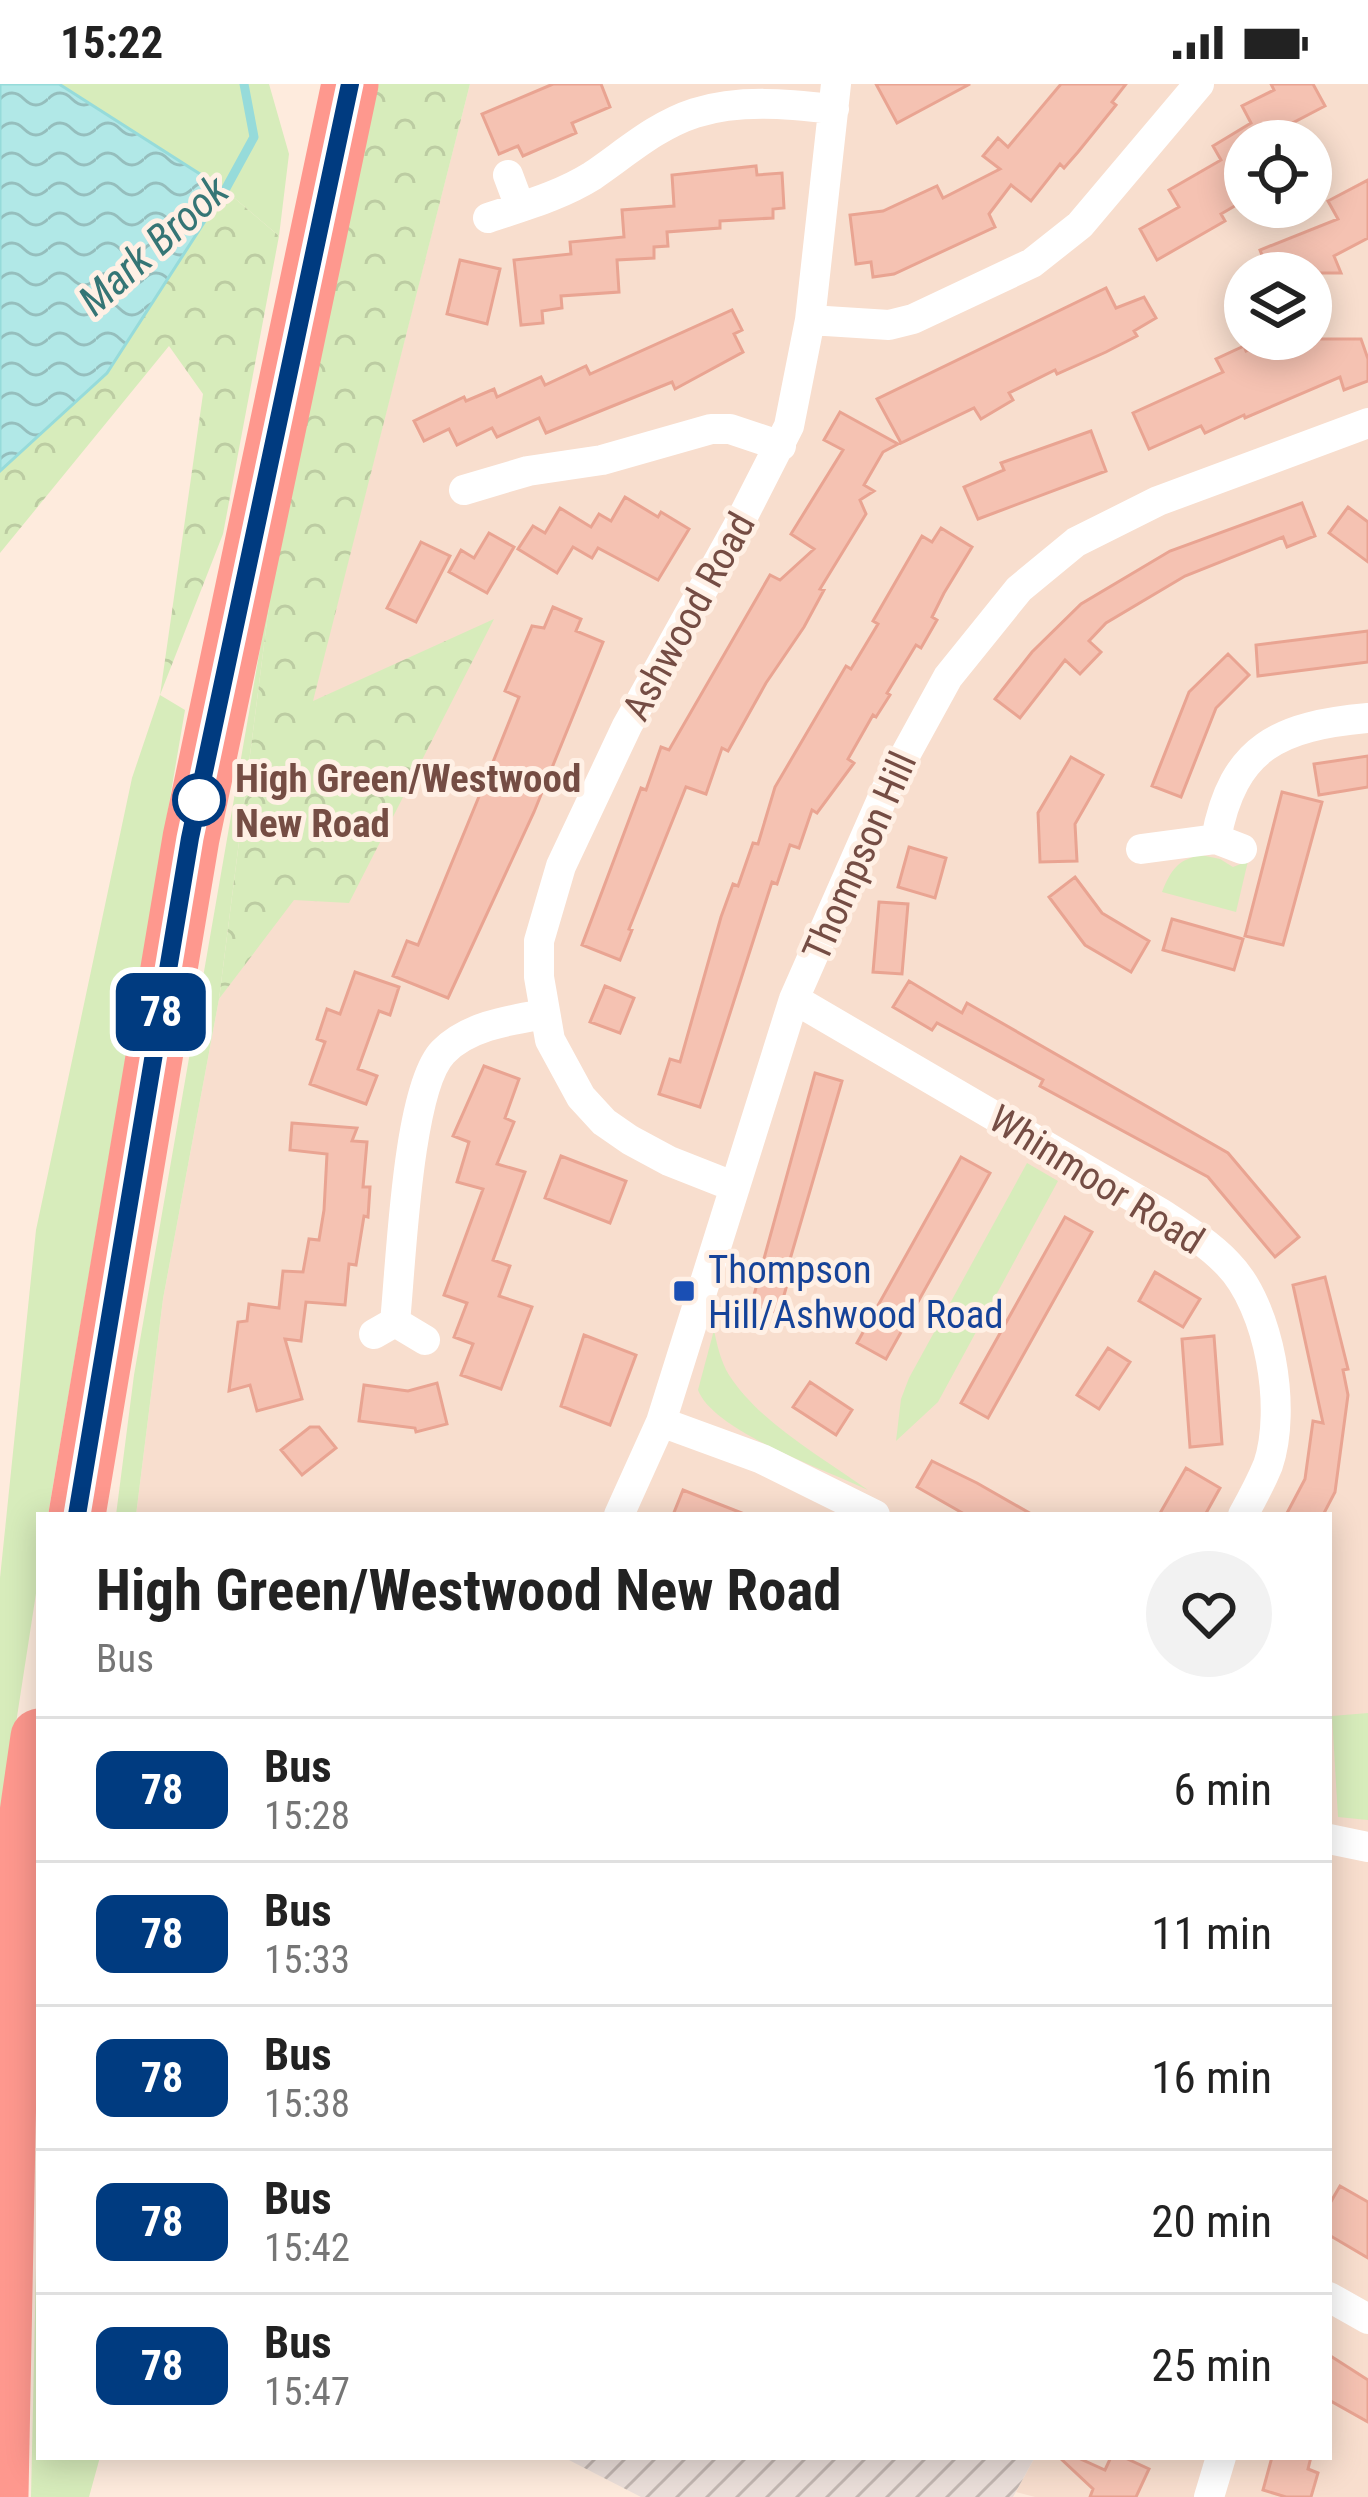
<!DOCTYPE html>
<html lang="en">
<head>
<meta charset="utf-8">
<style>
	:root { --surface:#fff; --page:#f2f2f2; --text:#222; --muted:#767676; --line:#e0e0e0 }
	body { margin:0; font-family:"Roboto Condensed",sans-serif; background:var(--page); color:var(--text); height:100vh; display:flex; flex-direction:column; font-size:45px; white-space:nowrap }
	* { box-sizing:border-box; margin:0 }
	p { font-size:39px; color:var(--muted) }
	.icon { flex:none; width:66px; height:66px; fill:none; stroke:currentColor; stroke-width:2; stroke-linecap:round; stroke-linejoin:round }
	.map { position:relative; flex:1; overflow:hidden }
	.details { position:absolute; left:36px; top:1428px; width:1296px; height:948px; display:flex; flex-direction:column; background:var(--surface); border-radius:0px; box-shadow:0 6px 30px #0003 }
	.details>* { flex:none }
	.badge { padding:0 24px; border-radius:18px; font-size:42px; line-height:78px }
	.fabs { position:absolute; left:1224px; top:36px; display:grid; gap:24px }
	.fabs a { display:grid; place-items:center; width:108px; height:108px; border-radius:50%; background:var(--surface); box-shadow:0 6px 30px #0003; font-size:60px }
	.map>.badge { position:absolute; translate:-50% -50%; box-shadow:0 0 0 6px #fff }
	.round { display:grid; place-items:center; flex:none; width:126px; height:126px; border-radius:63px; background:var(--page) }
	.head { display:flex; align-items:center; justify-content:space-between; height:204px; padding:0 60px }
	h1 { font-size:57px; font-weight:700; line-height:90px }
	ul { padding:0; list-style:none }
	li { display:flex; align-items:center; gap:36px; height:144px; padding:0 60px; border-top:3px solid var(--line) }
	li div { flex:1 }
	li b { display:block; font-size:45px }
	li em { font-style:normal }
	li .badge { min-width:132px; font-weight:700; text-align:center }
	.status { display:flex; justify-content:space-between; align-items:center; height:84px; padding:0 60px; background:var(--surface); direction:ltr }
	.status svg { height:33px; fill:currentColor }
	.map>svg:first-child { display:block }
</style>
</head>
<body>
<div class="status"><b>15:22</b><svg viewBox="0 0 49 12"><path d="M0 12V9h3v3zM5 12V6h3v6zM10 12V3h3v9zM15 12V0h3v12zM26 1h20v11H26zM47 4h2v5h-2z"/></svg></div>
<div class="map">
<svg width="1368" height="2413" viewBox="0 0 1368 2413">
	<defs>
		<pattern id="industrial-furrows" width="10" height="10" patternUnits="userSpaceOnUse" patternTransform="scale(3)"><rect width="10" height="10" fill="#ebdfda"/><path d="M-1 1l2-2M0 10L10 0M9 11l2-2" fill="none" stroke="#c3b7b2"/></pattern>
		<pattern id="forest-crowns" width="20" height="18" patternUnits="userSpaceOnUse" patternTransform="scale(3)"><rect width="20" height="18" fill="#d7ecbb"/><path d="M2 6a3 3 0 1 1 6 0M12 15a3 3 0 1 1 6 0" fill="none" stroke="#bccca2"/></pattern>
		<pattern id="water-waves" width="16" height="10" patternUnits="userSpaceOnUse" patternTransform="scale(3)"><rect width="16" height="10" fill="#b1e8e7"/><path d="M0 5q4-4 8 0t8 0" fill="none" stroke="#95bebd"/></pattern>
	</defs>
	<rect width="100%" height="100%" fill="#feebdd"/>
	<!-- residential -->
	<path fill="#f8dece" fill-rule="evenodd" d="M470 0H1368V2413H1035L1016 2408 1035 2373H1329V1431H136L163 1215 219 915 492 537 312 618ZM1245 57H1311V123H1245ZM1245 189H1311V255H1245Z"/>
	<!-- industrial -->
	<path fill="url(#industrial-furrows)" d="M563 2373H1035L1013 2413H641Z"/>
	<!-- grass -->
	<path fill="#d7ecbb" d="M59 0H269L289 70 279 152 225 106Z
		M273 490 219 915 163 1215 136 1431H116L134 1291Z
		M160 611 185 626 48 1431H39V1490L0 1743V1494L36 1146 132 694Z
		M1201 771 1220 775 1233 783 1248 777 1236 828 1162 808C1171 786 1177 776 1201 771Z
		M1027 1079 1058 1097 938 1318 896 1357 901 1315 909 1294Z
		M714 1246C717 1261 721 1278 729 1291 760 1339 822 1373 868 1406 827 1386 714 1348 698 1306Z
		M1368 1629V1736L1338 1733 1332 1632Z
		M39 2046V2373H100L89 2413H31Z"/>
	<!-- forest -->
	<path fill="url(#forest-crowns)" d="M373 0H470L313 617 494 535 349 819 294 816 219 915 273 490Z
		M225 106 279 152 223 450 160 611 203 310 169 262 0 469V387L107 289Z"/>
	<!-- water -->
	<path fill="url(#water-waves)" stroke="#96dbda" stroke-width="3" d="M0 0H59L225 106 107 289 0 387Z"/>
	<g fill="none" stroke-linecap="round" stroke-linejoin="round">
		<!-- stream -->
		<path stroke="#96dbda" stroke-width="9" d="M215 114 225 106 254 53 244 0"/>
	</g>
	<!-- building -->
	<path fill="#f5c2b2" stroke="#e9a492" stroke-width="3" d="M553 0H601L610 23 572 39 576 49 523 72 518 62 499 70 482 30Z
		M876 0H970L897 39Z
		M1061 0H1126L1112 18 1116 21 1078 68 1064 84 1060 80 1031 117 1011 101 989 130 995 143 894 190 873 193 871 178 856 180 850 131 883 127 937 102 943 114 1000 85 983 72 998 54 1008 63Z
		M1271 0H1313L1325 22 1285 43 1292 57H1245V116L1221 130 1225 137 1157 176 1140 145 1179 123 1169 106 1221 76 1213 62 1251 39 1242 22 1274 6Z
		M756 82 757 91 782 89 784 124 773 125V134L720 137V144L667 148 668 162 654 163V174L617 176 619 208 561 212 562 224 542 227 543 239 521 241 514 176 571 170 570 158 624 153 622 126 674 122 672 91Z
		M1368 96V154L1334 172 1341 189H1269L1260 166 1338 135 1328 117Z
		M460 176 500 185 487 240 447 230Z
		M1106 204 1116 224 1144 213 1156 234 1134 247 1137 252 1106 268 1057 290 1055 286 1009 309 1013 316 981 335 974 324 901 359 877 315Z
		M732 226 742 246 734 250 743 268 675 305 672 298 546 349 539 334 497 353 492 344 457 361 449 345 424 357 414 337 464 313 466 317 494 305 497 313 541 293 545 301 586 282 590 290Z
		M1273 255H1361L1368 275V297L1344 306 1340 293 1245 334 1244 331 1205 349 1201 342 1149 365 1133 329 1223 288 1216 275 1244 262 1246 267Z
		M840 328 898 360 883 368 864 401 874 407 860 416 866 430 820 505 824 506 804 543 766 599 728 667 722 664 706 710 686 703 629 845 632 846 620 876 582 861 641 704 646 706 661 663 669 666 770 491 780 496 814 465 791 450 843 366 824 356Z
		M1091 347 1106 387 978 435 964 403 1004 386 1001 379Z
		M625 413 658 433 661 428 689 445 658 496 598 464 592 474 573 463 557 489 518 465 533 442 545 449 560 424 591 443 599 430 611 437Z
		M1302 419 1315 452 1287 463 1283 453 1185 492 1106 539 1089 557 1101 568 1080 590 1065 576 1020 634 995 615 1032 568 1081 520 1170 467Z
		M1348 423 1368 438V478L1329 449Z
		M941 444 972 463 944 509 932 533 937 536 921 564 916 561 887 609 890 611 876 633 873 631 848 675 854 679 817 729 812 726 799 764 790 761 777 800 772 798 700 1023 659 1010 670 975 680 978 721 833 733 800 738 802 753 759 758 760 775 703 846 582 851 585 878 540 873 537 922 452 932 458Z
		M489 449 514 463 487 509 449 488 461 466 474 474Z
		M421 458 450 472 416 538 387 524Z
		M553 523 581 535 576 547 603 558 534 728 448 914 393 892 407 857 418 861 487 693 519 613 505 607 532 542 544 544Z
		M1368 547V578L1258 592 1256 561Z
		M1228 570 1249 591 1216 624 1181 713 1152 702 1189 608Z
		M1368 672V703L1319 711 1314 680Z
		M1071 673 1103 691 1075 740 1077 777 1040 778 1038 729Z
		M1282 708 1322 718 1283 861 1245 852Z
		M909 763 946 774 935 814 898 803Z
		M1075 793 1102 829 1149 857 1131 888 1085 861 1049 813Z
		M879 818 908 820 902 890 873 888Z
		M1172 835 1243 855 1234 886 1163 866Z
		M355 888 399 903 390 931 379 927 358 985 377 992 366 1020 310 1000 325 958 317 955 327 925 340 930Z
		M909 897 962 929 967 919 1228 1069 1299 1153 1275 1173 1208 1093 1040 1002 1043 996 937 939 932 946 893 923Z
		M605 902 634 914 620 949 590 938Z
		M484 982 519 995 505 1034 514 1038 497 1080 525 1088 493 1176 510 1182 499 1212 532 1223 501 1305 461 1291 473 1260 454 1253 467 1219 444 1211 483 1105 457 1098 469 1058 453 1052Z
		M815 989 842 997 784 1196 788 1197 779 1229 751 1222Z
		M292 1039 357 1044 352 1057 367 1058 363 1103H370L368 1133 364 1132 356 1181 349 1180 345 1221 306 1218 301 1257 285 1255 302 1315 257 1327 250 1301 229 1307 238 1238 247 1237 249 1220 279 1224 283 1187 303 1188 309 1155 319 1156 324 1126 327 1070 290 1066Z
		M561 1072 626 1097 610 1139 545 1114Z
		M961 1073 990 1089 886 1275 857 1259Z
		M1065 1133 1092 1148 988 1334 961 1319Z
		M1155 1188 1200 1215 1183 1243 1139 1217Z
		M1325 1193 1348 1285 1343 1286 1348 1311 1335 1408 1323 1431H1286L1305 1395 1313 1337 1323 1339 1293 1201Z
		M584 1251 636 1271 610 1341 561 1322Z
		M1214 1252 1222 1360 1190 1363 1182 1255Z
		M1108 1264 1130 1278 1099 1325 1077 1311Z
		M810 1298 852 1326 836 1351 793 1323Z
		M437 1299 447 1340 416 1348 415 1344 359 1337 364 1301 408 1307Z
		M310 1343H319L336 1364 302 1391 281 1366Z
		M932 1377 977 1399 1033 1431H966L917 1403Z
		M1186 1384 1220 1404 1205 1431H1159Z
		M683 1406 742 1429V1431H673Z
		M1340 2102 1368 2118V2174L1329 2151V2121Z
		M1329 2271 1368 2296V2338L1329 2316Z
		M1059 2373H1076L1105 2386 1111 2373H1123L1149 2385 1136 2413H1090L1093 2405Z
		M1272 2373H1311L1308 2385 1318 2389 1311 2413H1286L1263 2406Z"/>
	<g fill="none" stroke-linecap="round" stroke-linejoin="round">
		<!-- street -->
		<path stroke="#fff" stroke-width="30" d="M508 91 520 123
			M488 134C523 122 560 112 592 92 626 69 655 42 695 29 740 15 788 20 834 25
			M810 236 889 241 913 235 1032 179 1080 141 1199 0
			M464 406 528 387 602 376 711 345H730L781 362
			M1216 755C1233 662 1280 642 1368 634
			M1141 765 1216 755 1242 765
			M794 915 1162 1130C1185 1145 1209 1160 1228 1180 1270 1223 1287 1325 1268 1381 1261 1398 1252 1415 1243 1431
			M735 1103 669 1077 630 1056 604 1038 581 1013 550 956 539 893V857L561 782 627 642 737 444 789 342 810 236 836 0
			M395 1238C401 1181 407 1005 443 968 468 942 510 936 545 930
			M374 1250 395 1238 425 1256
			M661 1338 762 1375 875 1431
			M619 1431 661 1338 794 915 886 706 948 593 1019 505 1076 458 1158 417 1368 339
			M1329 1755 1368 1763
			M1329 2213 1368 2235
			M1209 2413 1221 2373"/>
		<!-- highway -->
		<path stroke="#fe988e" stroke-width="57" d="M77 1431 191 754 350 0
			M0 2411 11 1847 39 1653"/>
	</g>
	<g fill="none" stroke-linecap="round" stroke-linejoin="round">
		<!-- line casing -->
		<g stroke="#fff" stroke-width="27">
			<path id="line" d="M77 1431 190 754 350 0"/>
		</g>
		<!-- line -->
		<use href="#line" stroke="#003b80" stroke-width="18"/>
	</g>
	<!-- markers -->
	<circle fill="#fff" stroke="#003b80" stroke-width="6" cx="199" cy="716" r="24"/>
	<rect fill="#1a4fb4" stroke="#fff0e5" stroke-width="4.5" x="672" y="1195" width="24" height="24" rx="6"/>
	<g text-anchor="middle" stroke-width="10" stroke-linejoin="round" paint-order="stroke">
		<!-- street labels -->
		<g font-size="39" fill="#754d44" stroke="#fff0e5">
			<text transform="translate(688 532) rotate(-61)" y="14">Ashwood Road</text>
			<text transform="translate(859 772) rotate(-66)" y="14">Thompson Hill</text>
			<text transform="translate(1097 1095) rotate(32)" y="14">Whinmoor Road</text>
		</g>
		<!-- stop labels -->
		<g font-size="39" font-weight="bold" fill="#754d44" stroke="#fff0e5" text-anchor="start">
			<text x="235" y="708">High Green/Westwood<tspan x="235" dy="45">New Road</tspan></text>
		</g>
		<!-- transit labels -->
		<g font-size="39" fill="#164399" stroke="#fff0e5" text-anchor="start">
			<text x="708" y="1199">Thompson<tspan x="708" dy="45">Hill/Ashwood Road</tspan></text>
		</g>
		<!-- water labels -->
		<g font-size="42" font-style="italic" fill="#357575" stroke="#fff0e5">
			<text transform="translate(153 161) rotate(-42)" y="15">Mark Brook</text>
		</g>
	</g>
</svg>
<div class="fabs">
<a><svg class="icon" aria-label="locate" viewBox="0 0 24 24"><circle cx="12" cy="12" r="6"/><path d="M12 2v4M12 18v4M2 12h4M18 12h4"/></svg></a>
<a><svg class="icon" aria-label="layers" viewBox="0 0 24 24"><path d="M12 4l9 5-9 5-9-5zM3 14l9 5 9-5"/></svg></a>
</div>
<b class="badge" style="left:161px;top:928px;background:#003b80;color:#fff">78</b>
<section class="details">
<div class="head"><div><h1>High Green/Westwood New Road</h1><p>Bus</p></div><a class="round"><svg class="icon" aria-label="heart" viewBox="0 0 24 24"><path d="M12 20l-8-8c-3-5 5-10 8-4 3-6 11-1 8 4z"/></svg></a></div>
<ul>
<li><span class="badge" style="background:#003b80;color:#fff">78</span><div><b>Bus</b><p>15:28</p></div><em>6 min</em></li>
<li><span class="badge" style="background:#003b80;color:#fff">78</span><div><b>Bus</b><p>15:33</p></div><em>11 min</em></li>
<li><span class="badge" style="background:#003b80;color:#fff">78</span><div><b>Bus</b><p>15:38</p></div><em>16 min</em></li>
<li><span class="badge" style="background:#003b80;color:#fff">78</span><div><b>Bus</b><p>15:42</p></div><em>20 min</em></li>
<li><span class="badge" style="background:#003b80;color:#fff">78</span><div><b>Bus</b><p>15:47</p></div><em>25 min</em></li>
</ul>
</section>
</div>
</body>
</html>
